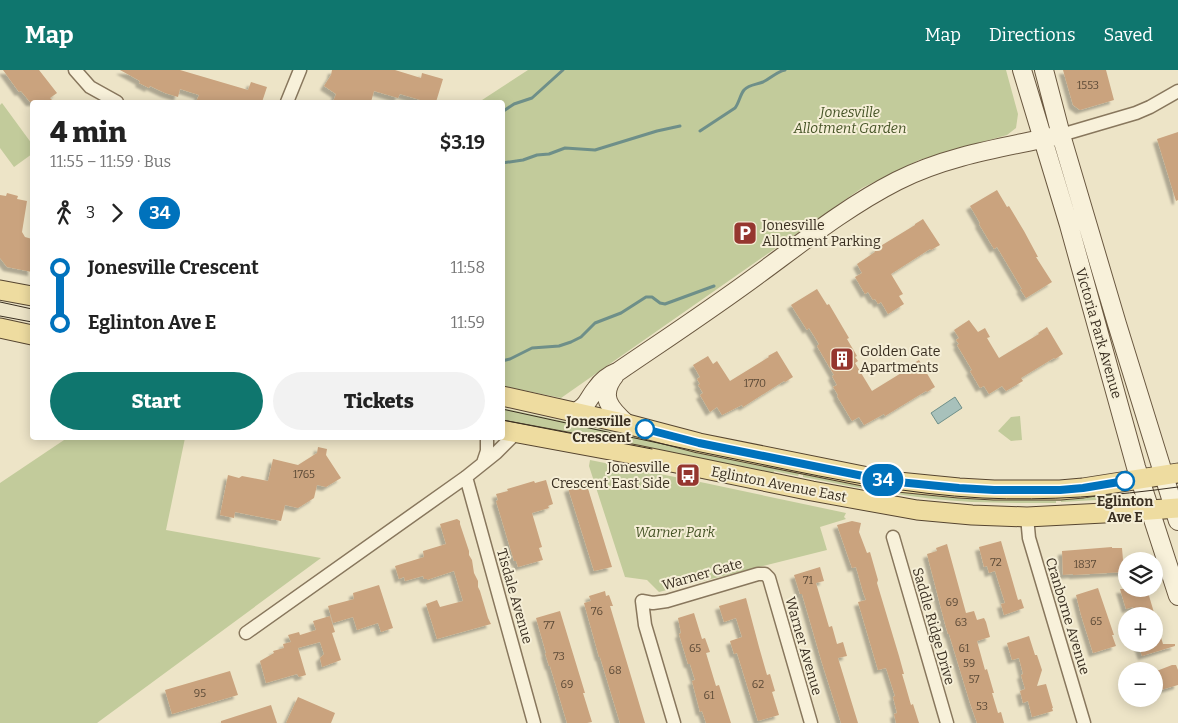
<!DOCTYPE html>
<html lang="en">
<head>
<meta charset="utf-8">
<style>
	:root { --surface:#fff; --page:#f2f2f2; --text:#222; --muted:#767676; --accent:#0f766e }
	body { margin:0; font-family:Bitter,serif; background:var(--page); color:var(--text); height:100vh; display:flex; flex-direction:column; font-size:19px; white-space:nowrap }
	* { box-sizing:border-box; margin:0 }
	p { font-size:16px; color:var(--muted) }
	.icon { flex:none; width:28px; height:28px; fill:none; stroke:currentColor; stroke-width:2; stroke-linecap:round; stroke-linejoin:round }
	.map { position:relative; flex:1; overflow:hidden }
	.details { position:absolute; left:30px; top:30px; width:475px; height:340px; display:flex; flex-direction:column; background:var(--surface); border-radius:5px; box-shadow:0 2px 12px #0003 }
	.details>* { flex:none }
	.badge { padding:0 10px; border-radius:16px; font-size:18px; line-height:32px }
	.buttons { position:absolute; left:1118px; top:482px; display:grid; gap:10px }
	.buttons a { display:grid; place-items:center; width:45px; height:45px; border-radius:50%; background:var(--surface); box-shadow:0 2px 12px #0003; font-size:25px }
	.map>.badge { position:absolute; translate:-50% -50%; box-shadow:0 0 0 2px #fff }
	.legs { display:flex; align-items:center; gap:8px; height:55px; padding:0 20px; font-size:16px }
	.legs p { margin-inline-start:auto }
	.head { display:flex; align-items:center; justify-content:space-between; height:85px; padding:0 20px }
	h1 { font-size:28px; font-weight:800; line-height:38px }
	.primary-button { display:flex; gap:10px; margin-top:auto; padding:10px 20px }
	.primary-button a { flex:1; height:58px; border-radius:30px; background:var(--accent); color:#fff; font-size:20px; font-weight:800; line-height:58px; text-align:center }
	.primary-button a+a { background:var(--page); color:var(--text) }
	ul { padding:0 20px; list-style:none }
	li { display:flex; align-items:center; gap:18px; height:55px; font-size:19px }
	li i { display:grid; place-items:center; width:8px; height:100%; margin:0 6px; background:currentColor }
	li i::after { content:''; width:12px; height:12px; margin:-6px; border:4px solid; border-radius:50%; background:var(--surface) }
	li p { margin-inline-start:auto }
	li:first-child i { background:linear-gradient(#0000 50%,currentColor 0) }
	li:last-child i { background:linear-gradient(currentColor 50%,#0000 0) }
	header { display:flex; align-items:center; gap:30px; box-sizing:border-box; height:70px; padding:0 25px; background:var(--accent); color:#fff }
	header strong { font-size:24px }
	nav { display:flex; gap:28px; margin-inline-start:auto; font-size:18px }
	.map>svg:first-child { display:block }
</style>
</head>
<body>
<header>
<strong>Map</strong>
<nav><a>Map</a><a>Directions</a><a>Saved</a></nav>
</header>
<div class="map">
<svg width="1178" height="653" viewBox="0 0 1178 653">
	<defs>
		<filter id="shadow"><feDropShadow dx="-4" dy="4" stdDeviation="1" flood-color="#0004"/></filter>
	</defs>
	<rect width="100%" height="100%" fill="#ede4c7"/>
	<!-- green -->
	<path fill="#c2cb9b" d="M528 0H1006L1018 44 1016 58 1007 65 919 90 862 118 561 328 503 316 502 32H479Z
		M2 33 32 74V84L14 97 0 78V35Z
		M502 338 739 389 1087 426 1114 424V429L1061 432V431H1056V433C1028 433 1000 433 972 432 915 429 859 418 803 407V405L799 404 798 406 774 401 773 405 503 352Z
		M1020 346 1022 370 1011 371 998 361 1011 347Z
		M67 368H185L166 460 321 488 97 653H0V413Z
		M590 390 705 413 846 443 844 447 846 449 820 457 827 480 659 522 647 510 625 507 589 396Z"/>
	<!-- water -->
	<path fill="#a8c1bb" stroke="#6e8f89" d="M955 327 962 338 938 354 931 343Z"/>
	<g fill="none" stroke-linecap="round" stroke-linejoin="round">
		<!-- stream -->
		<path stroke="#6e8f89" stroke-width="3" d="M502 42 514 34 532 28 563 0
			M700 61 735 38C739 33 740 25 744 20 750 14 756 15 763 12 771 8 776 2 785 0
			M502 93 523 90 537 85 549 84 565 78 595 80 657 61 680 56
			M502 291 510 289 532 278 559 276 571 272 581 267 595 253 621 243 646 227H652L660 233 665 234 714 216"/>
	</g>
	<!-- building -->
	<path fill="#caa37e" filter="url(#shadow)" d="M3 0H39L57 23 50 28 54 32H30L21 21 19 22Z
		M120 0H180L248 20 251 12 267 17 262 32H196L199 25 180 19 178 27 165 23 150 16 149 18 139 13 140 11Z
		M332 0H395L421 8 422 3 443 9 436 32H427L400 24 398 28 374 21 371 32H333L336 24 324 16 331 5Z
		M1063 0H1106L1114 30 1080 40 1073 35Z
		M1178 62V130L1176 131 1157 69Z
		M997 120 1007 137 1009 136 1024 161 1038 187H1036L1052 212 1026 228 1020 219H1022L997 177 994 179 979 154 980 153 970 136Z
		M7 123 18 126 17 129 27 131 22 162 25 167 32 169V202L7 197 0 188V125L6 126Z
		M923 149 940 175 931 180 930 179 891 204 903 224 899 226 904 234 888 244 881 232 878 234 875 229 873 230 868 222 865 224 855 207 862 203 857 194 875 182 874 180 915 155V154Z
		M817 219 827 235 829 234 849 268 847 269 857 286 855 287 858 291 855 293 872 321 911 297V295L919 290 935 317 927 322 926 321 885 346 884 344 864 355 859 347 852 351 837 326 838 325 833 317 837 315 832 306 834 305 817 276 819 274 809 258 807 260 791 235Z
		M969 250 978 262 985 258 990 267 987 268 999 288 1039 264 1038 263 1047 257 1063 284 1055 289 1054 288 1021 308 1023 311 1006 321 1002 316 989 324 984 316 980 318 970 301 972 300 957 275 959 274 956 270 959 268 954 260Z
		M777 281 793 307 785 312 784 311 743 337 742 335 722 345 717 337 710 342 700 325 703 323 698 315 700 314 697 309 700 307 693 295 708 286 713 294 717 291 730 311 769 287 768 286Z
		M318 377 327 379 326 385 341 408 326 417 317 415 314 428 298 438 285 435 281 451 235 442 234 448 220 445 228 405 239 408 242 406 268 411 273 389 298 395 317 383Z
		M546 410 553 434 548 436 549 438 532 443 542 477 539 478 543 490 518 497 516 491H514L496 431 498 430 496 424 508 421 507 419 534 411 535 413Z
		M586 412 612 497 594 501 568 418Z
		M457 449 460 451V454L469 481V485L472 490 474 503 478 511V517L480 521 488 548 491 554 437 569 426 534 437 530 440 537 463 531 454 501 427 510V509H424L423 506 405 511 404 507 399 509 395 496 424 487 423 481 446 474 440 454Z
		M852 451 861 453 859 462 867 483 870 482 878 510 877 513 899 586 904 604H902L905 614 911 635 913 634 919 653H896L894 644 897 643 893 627 895 626 886 598 878 600 858 532 866 530 863 522 856 497 852 498 837 455Z
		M1001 471 1018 530 1021 529 1024 538 1004 545 1001 534 1005 533 995 501 989 503 987 496 984 497 979 477Z
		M947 474 966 543 974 541 977 550 984 548 986 552 990 567 977 571 985 600 987 599 994 623H992L998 643 1001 642 1004 653H977L970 633 949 564H948L945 554 927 484 937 481 936 478Z
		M1112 477V478H1122L1124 502 1073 505V504L1063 505 1062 481Z
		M820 497 824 511 816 513 829 557 832 556 837 574 843 572 847 586 838 588 858 653H841L822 593 802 524H800L794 505Z
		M379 515 393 558 381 562 378 553 357 560 353 547 333 553 328 536 354 529 353 523Z
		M1098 518 1114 565H1112L1116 576 1093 583 1081 545 1076 525Z
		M1120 519H1147L1155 546H1135L1133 537 1126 539Z
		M605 521 606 526 609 525 613 536H610L645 653H620L600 587H599L584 533 591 531 589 526Z
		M746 528 759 577 767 605 770 604 775 621 772 622 779 645 758 651 737 583 734 584 730 571 742 567 736 548 724 552 719 536Z
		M560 541 585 623H583L592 652 587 653H567L550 596H549L545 583H546L536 548Z
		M694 543 702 569 705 568 710 582 706 583 716 616 719 615 731 653H706L702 641 700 642 692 611 695 610 690 594H688L679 564 681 563 678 548Z
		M330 546 335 562 332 563 341 590 322 597 320 588 324 584 320 572 298 578 306 605 299 607 297 604 266 613 260 591 274 583 273 581 284 578 283 574 291 572 288 565 299 562 300 565 316 560 313 551Z
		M1154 551H1156L1163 574H1175V576L1142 586 1138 574H1154Z
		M1029 566 1035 585H1037L1042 600 1037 616 1046 614 1053 638H1052L1053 641 1032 647 1028 631 1023 633 1020 621 1025 619 1021 605 1023 604 1019 588 1012 590 1007 573Z
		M1172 595H1176L1178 600V615L1154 622V602Z
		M230 601 238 625 172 644 165 620Z
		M298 627 335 643 331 653H286Z
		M271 635 277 653H221V651Z"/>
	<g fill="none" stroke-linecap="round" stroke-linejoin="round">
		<!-- street casing -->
		<g stroke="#88775d" stroke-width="15">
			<path id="street" d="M75 0 90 17 117 32
				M287 32 300 0
				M1061 65 1136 43 1150 37 1178 21
				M483 393 487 381V368
				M466 407 534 653
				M1027 447 1029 468 1084 653
				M893 467 947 653
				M246 563 466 407 496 383 517 362
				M674 653 645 555 642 531 653 533 667 531 758 504H765L769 508 811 653"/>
		</g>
		<!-- secondary casing -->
		<g stroke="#6a5840" stroke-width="20">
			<path id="secondary" d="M1022 0 1069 155 1136 397 1178 526
				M1044 0 1061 65 1117 254 1178 451
				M615 305C598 326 610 339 627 354
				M574 343C588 336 587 330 596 319 602 310 609 305 619 301 666 269 713 238 759 204 804 171 848 136 897 111 948 85 1006 77 1061 65"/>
		</g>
		<!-- primary casing -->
		<g stroke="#564530" stroke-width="21">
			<path id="primary" d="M0 220 32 226
				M0 258 32 265
				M502 326 627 354 699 373 888 411 959 418 994 420H1060L1083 418 1178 403
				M502 360 637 385 812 421 917 440 972 445 1027 447 1123 442 1178 438"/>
		</g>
		<!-- street -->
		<use href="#street" stroke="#f8f1da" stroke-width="12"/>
		<!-- secondary -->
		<use href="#secondary" stroke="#f8f1da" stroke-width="18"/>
		<!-- primary -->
		<use href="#primary" stroke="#eedca0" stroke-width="19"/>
		<!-- tram -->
		<path stroke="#392e20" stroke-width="1" d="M0 232 32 239
			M0 246 32 252
			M502 339C590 358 677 378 765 395 837 410 908 424 982 428 1048 431 1113 426 1178 417
			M502 350 652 379"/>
	</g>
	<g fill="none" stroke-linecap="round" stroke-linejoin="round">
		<!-- line-1 casing -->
		<g stroke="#fff" stroke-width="11">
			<path id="line-1" d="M645 359 699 373 888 411 959 418 994 420H1060L1083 418 1125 411"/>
		</g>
		<!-- line-1 -->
		<use href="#line-1" stroke="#0072bc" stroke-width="8"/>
	</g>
	<!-- icons -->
	<defs>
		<g id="parking-square" transform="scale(1.25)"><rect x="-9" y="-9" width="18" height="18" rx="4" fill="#95362f" stroke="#f5eed6"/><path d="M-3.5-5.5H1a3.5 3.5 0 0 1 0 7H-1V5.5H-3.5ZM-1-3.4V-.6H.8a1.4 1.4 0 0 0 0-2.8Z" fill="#fff"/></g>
		<g id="building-square" transform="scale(1.25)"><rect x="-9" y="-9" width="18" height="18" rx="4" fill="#95362f" stroke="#f5eed6"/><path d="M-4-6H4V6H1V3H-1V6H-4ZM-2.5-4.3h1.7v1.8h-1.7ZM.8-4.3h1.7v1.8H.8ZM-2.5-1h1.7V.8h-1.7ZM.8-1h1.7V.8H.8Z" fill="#fff"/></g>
		<g id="bus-square" transform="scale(1.25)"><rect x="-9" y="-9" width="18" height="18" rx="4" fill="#95362f" stroke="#f5eed6"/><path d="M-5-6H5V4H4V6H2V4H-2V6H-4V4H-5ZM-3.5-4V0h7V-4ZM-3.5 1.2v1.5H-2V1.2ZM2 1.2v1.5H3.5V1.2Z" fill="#fff"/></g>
	</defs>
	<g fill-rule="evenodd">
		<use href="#parking-square" x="745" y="163"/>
		<use href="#building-square" x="842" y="289"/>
		<use href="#bus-square" x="688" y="405"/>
	</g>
	<!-- markers -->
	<g fill="#fff" stroke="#0072bc" stroke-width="2.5">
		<circle cx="645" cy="359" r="9"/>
		<circle cx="1125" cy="411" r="9"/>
	</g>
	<g text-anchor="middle" stroke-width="4" stroke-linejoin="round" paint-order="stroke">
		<!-- number labels -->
		<g font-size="11" fill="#5d4b38">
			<text x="1088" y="19">1553</text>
			<text x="755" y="317">1770</text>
			<text x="304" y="408">1765</text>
			<text x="996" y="496">72</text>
			<text x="1085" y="498">1837</text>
			<text x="808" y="514">71</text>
			<text x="952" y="536">69</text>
			<text x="597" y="545">76</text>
			<text x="1096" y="555">65</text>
			<text x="961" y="556">63</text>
			<text x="549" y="559">77</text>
			<text x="695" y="582">65</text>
			<text x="964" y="582">61</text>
			<text x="559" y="590">73</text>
			<text x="969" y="597">59</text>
			<text x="615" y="604">68</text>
			<text x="974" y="613">57</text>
			<text x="567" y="618">69</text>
			<text x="758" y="618">62</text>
			<text x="200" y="627">95</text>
			<text x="709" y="629">61</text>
			<text x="982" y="640">53</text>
		</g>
		<!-- park labels -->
		<g font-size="14" font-style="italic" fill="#465427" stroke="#f5eed6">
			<text x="850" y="47">Jonesville<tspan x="850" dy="16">Allotment Garden</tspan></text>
			<text x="675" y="467">Warner Park</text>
		</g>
		<!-- poi labels -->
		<g font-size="14" fill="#392e20" stroke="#f5eed6" text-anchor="start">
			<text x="762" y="160">Jonesville<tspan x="762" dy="16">Allotment Parking</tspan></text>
			<text x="860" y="286">Golden Gate<tspan x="860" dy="16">Apartments</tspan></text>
			<text x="670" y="402" text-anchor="end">Jonesville<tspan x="670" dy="16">Crescent East Side</tspan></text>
		</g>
		<!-- street labels -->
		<g font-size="14" fill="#392e20" stroke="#f5eed6">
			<text transform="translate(1099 263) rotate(74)" y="5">Victoria Park Avenue</text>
			<text transform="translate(779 414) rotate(11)" y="5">Eglinton Avenue East</text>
			<text transform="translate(702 504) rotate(-16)" y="5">Warner Gate</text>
			<text transform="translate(515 526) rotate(74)" y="5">Tisdale Avenue</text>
			<text transform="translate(1068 546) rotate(73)" y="5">Cranborne Avenue</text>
			<text transform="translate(934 556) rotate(74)" y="5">Saddle Ridge Drive</text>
			<text transform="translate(804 576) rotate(74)" y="5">Warner Avenue</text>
		</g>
		<!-- stop labels -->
		<g font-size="14" font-weight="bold" fill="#392e20" stroke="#f5eed6" text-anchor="end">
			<text x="631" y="356">Jonesville<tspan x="631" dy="16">Crescent</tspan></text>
			<text x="1125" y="436" text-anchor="middle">Eglinton<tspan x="1125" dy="16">Ave E</tspan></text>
		</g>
	</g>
</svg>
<div class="buttons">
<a><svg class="icon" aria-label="layers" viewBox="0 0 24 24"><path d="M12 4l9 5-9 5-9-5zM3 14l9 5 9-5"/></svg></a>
<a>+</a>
<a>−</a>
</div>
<b class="badge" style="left:883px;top:410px;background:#0072bc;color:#fff">34</b>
<section class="details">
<div class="head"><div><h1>4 min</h1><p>11:55 – 11:59 · Bus</p></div><b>$3.19</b></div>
<div class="legs"><svg class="icon" aria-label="walk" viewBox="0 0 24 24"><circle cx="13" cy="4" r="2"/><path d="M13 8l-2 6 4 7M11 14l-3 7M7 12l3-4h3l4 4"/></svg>3<svg class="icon" aria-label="forward" viewBox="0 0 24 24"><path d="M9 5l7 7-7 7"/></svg><b class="badge" style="background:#0072bc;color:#fff">34</b></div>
<ul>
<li><i style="color:#0072bc"></i><b>Jonesville Crescent</b><p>11:58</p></li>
<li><i style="color:#0072bc"></i><b>Eglinton Ave E</b><p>11:59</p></li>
</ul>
<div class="primary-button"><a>Start</a><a>Tickets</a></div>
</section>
</div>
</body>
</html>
